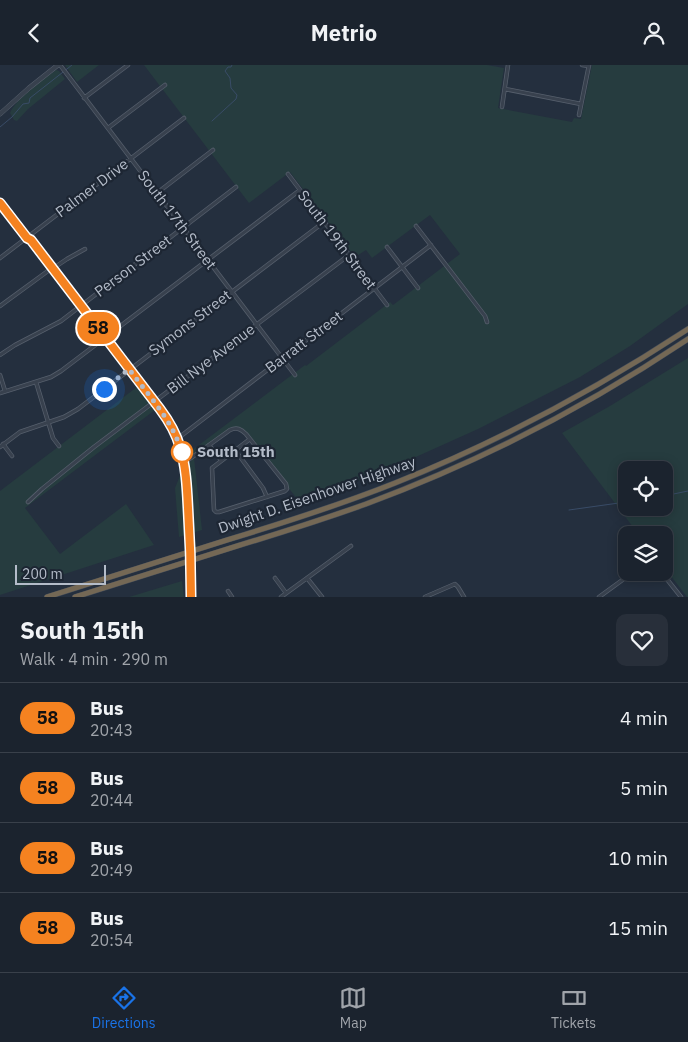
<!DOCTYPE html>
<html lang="en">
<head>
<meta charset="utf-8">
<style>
	:root { --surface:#1b232e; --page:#282f3a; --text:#f1f3f6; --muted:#a0a4aa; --line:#39404a; --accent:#1a73e8 }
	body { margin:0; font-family:"IBM Plex Sans",sans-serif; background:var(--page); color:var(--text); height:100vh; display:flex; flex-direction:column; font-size:19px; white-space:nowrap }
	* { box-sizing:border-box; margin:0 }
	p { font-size:16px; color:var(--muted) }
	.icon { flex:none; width:28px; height:28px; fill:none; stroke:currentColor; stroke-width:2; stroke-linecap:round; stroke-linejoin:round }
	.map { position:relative; height:532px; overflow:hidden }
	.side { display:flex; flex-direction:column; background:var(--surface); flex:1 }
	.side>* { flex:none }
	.badge { padding:0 10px; border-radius:16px; font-size:18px; line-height:32px }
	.fabs { position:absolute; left:618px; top:396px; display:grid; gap:10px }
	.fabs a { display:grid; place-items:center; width:55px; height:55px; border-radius:10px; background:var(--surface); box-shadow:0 2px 12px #0003,0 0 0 1px var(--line); font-size:25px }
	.scale { position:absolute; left:15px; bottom:12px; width:91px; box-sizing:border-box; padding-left:5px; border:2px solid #b4bcc9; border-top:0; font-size:14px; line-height:18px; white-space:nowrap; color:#b4bcc9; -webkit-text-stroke:4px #1d2633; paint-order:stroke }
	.you { position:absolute; width:25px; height:25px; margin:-12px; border:4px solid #fff; border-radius:50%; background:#1a73e8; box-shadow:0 0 0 8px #1a73e833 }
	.map>.badge { position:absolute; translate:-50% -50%; box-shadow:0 0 0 2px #fff }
	.round { display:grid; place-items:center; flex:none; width:52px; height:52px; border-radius:10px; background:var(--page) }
	.head { display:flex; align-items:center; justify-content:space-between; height:85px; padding:0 20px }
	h1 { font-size:24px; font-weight:800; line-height:38px }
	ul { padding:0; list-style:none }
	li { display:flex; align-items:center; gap:15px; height:70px; padding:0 20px; border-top:1px solid var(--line) }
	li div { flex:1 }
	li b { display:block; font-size:19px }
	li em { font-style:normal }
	li .badge { min-width:55px; font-weight:700; text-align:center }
	header { display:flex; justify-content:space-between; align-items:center; height:65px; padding:0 20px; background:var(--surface); font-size:22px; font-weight:800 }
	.tabs { display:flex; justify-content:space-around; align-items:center; height:70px; border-top:1px solid var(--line); background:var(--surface); font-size:14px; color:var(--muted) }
	.tabs a { display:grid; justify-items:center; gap:2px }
	.tabs .on { color:var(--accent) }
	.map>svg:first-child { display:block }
</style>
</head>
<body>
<header><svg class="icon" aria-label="back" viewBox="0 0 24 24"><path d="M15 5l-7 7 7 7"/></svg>Metrio<svg class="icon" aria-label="person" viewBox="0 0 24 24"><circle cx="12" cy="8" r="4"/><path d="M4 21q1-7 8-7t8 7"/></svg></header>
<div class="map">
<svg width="688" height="532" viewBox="0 0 688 532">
	<rect width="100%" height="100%" fill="#242f3e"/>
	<!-- green -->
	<path fill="#263c3f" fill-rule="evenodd" d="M65 0H99L77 17Z
		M144 0H487L504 3 498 43 572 57 574 53 581 54 592 0H688V239L630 281 580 312 478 364 378 409 299 436 242 365 233 364 194 393 202 465 179 472 175 423 182 406 192 395 187 389 305 300 306 301 390 237 393 240 460 189 430 150 372 193 366 185 355 192 290 107 249 138Z
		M56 5 59 6 65 14 28 44 17 56 14 55 10 48C15 35 44 14 56 5Z
		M688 293V532H687L664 502V470H639L562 368 610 341ZM626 405H664V442H626Z
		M137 322 155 345 25 443 60 489 126 439 154 480 0 530V426Z
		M182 516 184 532H129Z"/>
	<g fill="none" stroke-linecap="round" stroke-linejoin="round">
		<!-- stream -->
		<path stroke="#394c67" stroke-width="1" d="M212 56 236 34 237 30 231 23 230 13 225 6 228 2H231L232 0
			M0 62 12 52 23 39 29 38 30 33 72 0
			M664 431 688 426
			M569 445 626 437"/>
		<!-- minor casing -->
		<g stroke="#565f6c" stroke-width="4.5">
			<path id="minor" d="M60 0 295 310
				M582 0 589 1
				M505 24 581 39
				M84 33 128 0
				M502 42 508 0
				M579 50 589 0
				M108 63 165 20
				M288 109 387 240
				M157 128 213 85
				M416 161 485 251 487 257
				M387 182 418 223
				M0 193 184 53
				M52 204 67 194 85 184
				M0 241 52 203
				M0 290 15 280 61 256 236 122
				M0 310 5 326
				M36 317 53 373 59 381
				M0 328 51 312 61 306 300 125
				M177 374 431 180
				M3 379 12 391
				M209 380 221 395
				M0 382 20 367 64 352 78 344 324 157
				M235 385 263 423 267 432
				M184 398 230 365C237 362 241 364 246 369L286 419 287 424 285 426 219 447H216L214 445 212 403 250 374
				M28 437 42 424 94 382 349 190
				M662 508 681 532
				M275 513 286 528
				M307 513 322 532
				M228 526 232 532
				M281 532 351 481
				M425 532 455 519 458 522 464 532
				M599 532 632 508"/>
		</g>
		<!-- tertiary casing -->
		<g stroke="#565f6c" stroke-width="5">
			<path id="tertiary" d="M0 49 29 23 58 0"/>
		</g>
		<!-- secondary casing -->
		<g stroke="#565f6c" stroke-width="5">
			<path id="secondary" d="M0 138 27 173 31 175 167 354 180 381 184 398 190 477
				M191 506V532"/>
		</g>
		<!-- motorway casing -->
		<g stroke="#434c59" stroke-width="6">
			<path id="motorway" d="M47 532C107 513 167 494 227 475 283 458 340 440 395 418 498 377 595 325 688 264
				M75 532C129 515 183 498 237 481 280 468 324 454 366 439 479 397 588 341 688 274"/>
		</g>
		<!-- minor -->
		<use href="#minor" stroke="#38414e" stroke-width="3"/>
		<!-- tertiary -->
		<use href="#tertiary" stroke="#38414e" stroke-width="4"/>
		<!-- secondary -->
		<use href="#secondary" stroke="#465061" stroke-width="4"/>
		<!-- motorway -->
		<use href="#motorway" stroke="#746855" stroke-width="5"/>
		<!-- secondary-bridge casing -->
		<g stroke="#565f6c" stroke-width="5" stroke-linecap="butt">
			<path id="secondary-bridge" d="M190 477 191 506"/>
		</g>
		<!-- secondary-bridge -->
		<use href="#secondary-bridge" stroke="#465061" stroke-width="4"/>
	</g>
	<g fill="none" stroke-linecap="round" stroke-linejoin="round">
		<!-- line casing -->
		<g stroke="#fff" stroke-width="11">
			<path id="line" d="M0 138 27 173 31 175 160 344C169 356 176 368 180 382 186 401 187 423 188 443 190 473 191 502 191 532"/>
		</g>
		<!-- line -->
		<use href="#line" stroke="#f58220" stroke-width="8"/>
		<!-- walk -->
		<path stroke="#b4bcc9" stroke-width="5" stroke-dasharray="0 9" d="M104 324 129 304C149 331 173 356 182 388V387"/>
	</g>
	<!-- markers -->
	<circle fill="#fff" stroke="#f58220" stroke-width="2.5" cx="182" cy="387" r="10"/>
	<g text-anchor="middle" stroke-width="4.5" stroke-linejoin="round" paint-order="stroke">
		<!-- street labels -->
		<g font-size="15" fill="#b4bcc9" stroke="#1d2633">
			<text transform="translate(92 123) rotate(-37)" y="5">Palmer Drive</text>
			<text transform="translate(177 155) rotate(53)" y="5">South 17th Street</text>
			<text transform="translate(337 175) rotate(53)" y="5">South 19th Street</text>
			<text transform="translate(133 201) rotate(-37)" y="5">Person Street</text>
			<text transform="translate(190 258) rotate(-37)" y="5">Symons Street</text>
			<text transform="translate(304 277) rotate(-37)" y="5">Barratt Street</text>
			<text transform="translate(211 294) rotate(-37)" y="5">Bill Nye Avenue</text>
			<text transform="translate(317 430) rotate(-19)" y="5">Dwight D. Eisenhower Highway</text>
		</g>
		<!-- stop labels -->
		<g font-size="15" font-weight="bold" fill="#b4bcc9" stroke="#1d2633" text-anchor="start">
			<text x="197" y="392">South 15th</text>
		</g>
	</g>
</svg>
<div class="fabs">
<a><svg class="icon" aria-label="locate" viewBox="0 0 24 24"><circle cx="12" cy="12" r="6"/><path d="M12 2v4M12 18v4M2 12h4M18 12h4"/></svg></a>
<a><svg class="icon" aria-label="layers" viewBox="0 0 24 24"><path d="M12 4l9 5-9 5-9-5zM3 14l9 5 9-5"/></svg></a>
</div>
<div class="scale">200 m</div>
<div class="you" style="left:104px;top:324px"></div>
<b class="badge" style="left:98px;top:263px;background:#f58220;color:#111">58</b>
</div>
<section class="side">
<div class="head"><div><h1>South 15th</h1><p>Walk · 4 min · 290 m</p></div><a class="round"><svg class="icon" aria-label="heart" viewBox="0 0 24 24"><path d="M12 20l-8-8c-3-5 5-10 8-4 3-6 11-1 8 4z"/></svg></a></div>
<ul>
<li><span class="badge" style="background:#f58220;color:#111">58</span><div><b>Bus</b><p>20:43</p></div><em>4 min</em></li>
<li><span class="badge" style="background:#f58220;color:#111">58</span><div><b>Bus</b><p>20:44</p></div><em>5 min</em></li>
<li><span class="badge" style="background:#f58220;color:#111">58</span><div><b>Bus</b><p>20:49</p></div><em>10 min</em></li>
<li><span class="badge" style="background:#f58220;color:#111">58</span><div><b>Bus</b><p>20:54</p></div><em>15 min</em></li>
</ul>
</section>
<nav class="tabs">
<a class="on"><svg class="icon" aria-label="directions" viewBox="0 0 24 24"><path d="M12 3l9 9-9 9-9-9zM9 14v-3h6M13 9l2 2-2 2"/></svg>Directions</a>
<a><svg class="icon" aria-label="map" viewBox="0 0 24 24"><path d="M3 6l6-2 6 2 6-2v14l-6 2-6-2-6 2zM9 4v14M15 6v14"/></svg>Map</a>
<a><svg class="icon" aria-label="tickets" viewBox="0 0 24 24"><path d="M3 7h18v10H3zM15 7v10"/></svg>Tickets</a>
</nav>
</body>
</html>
